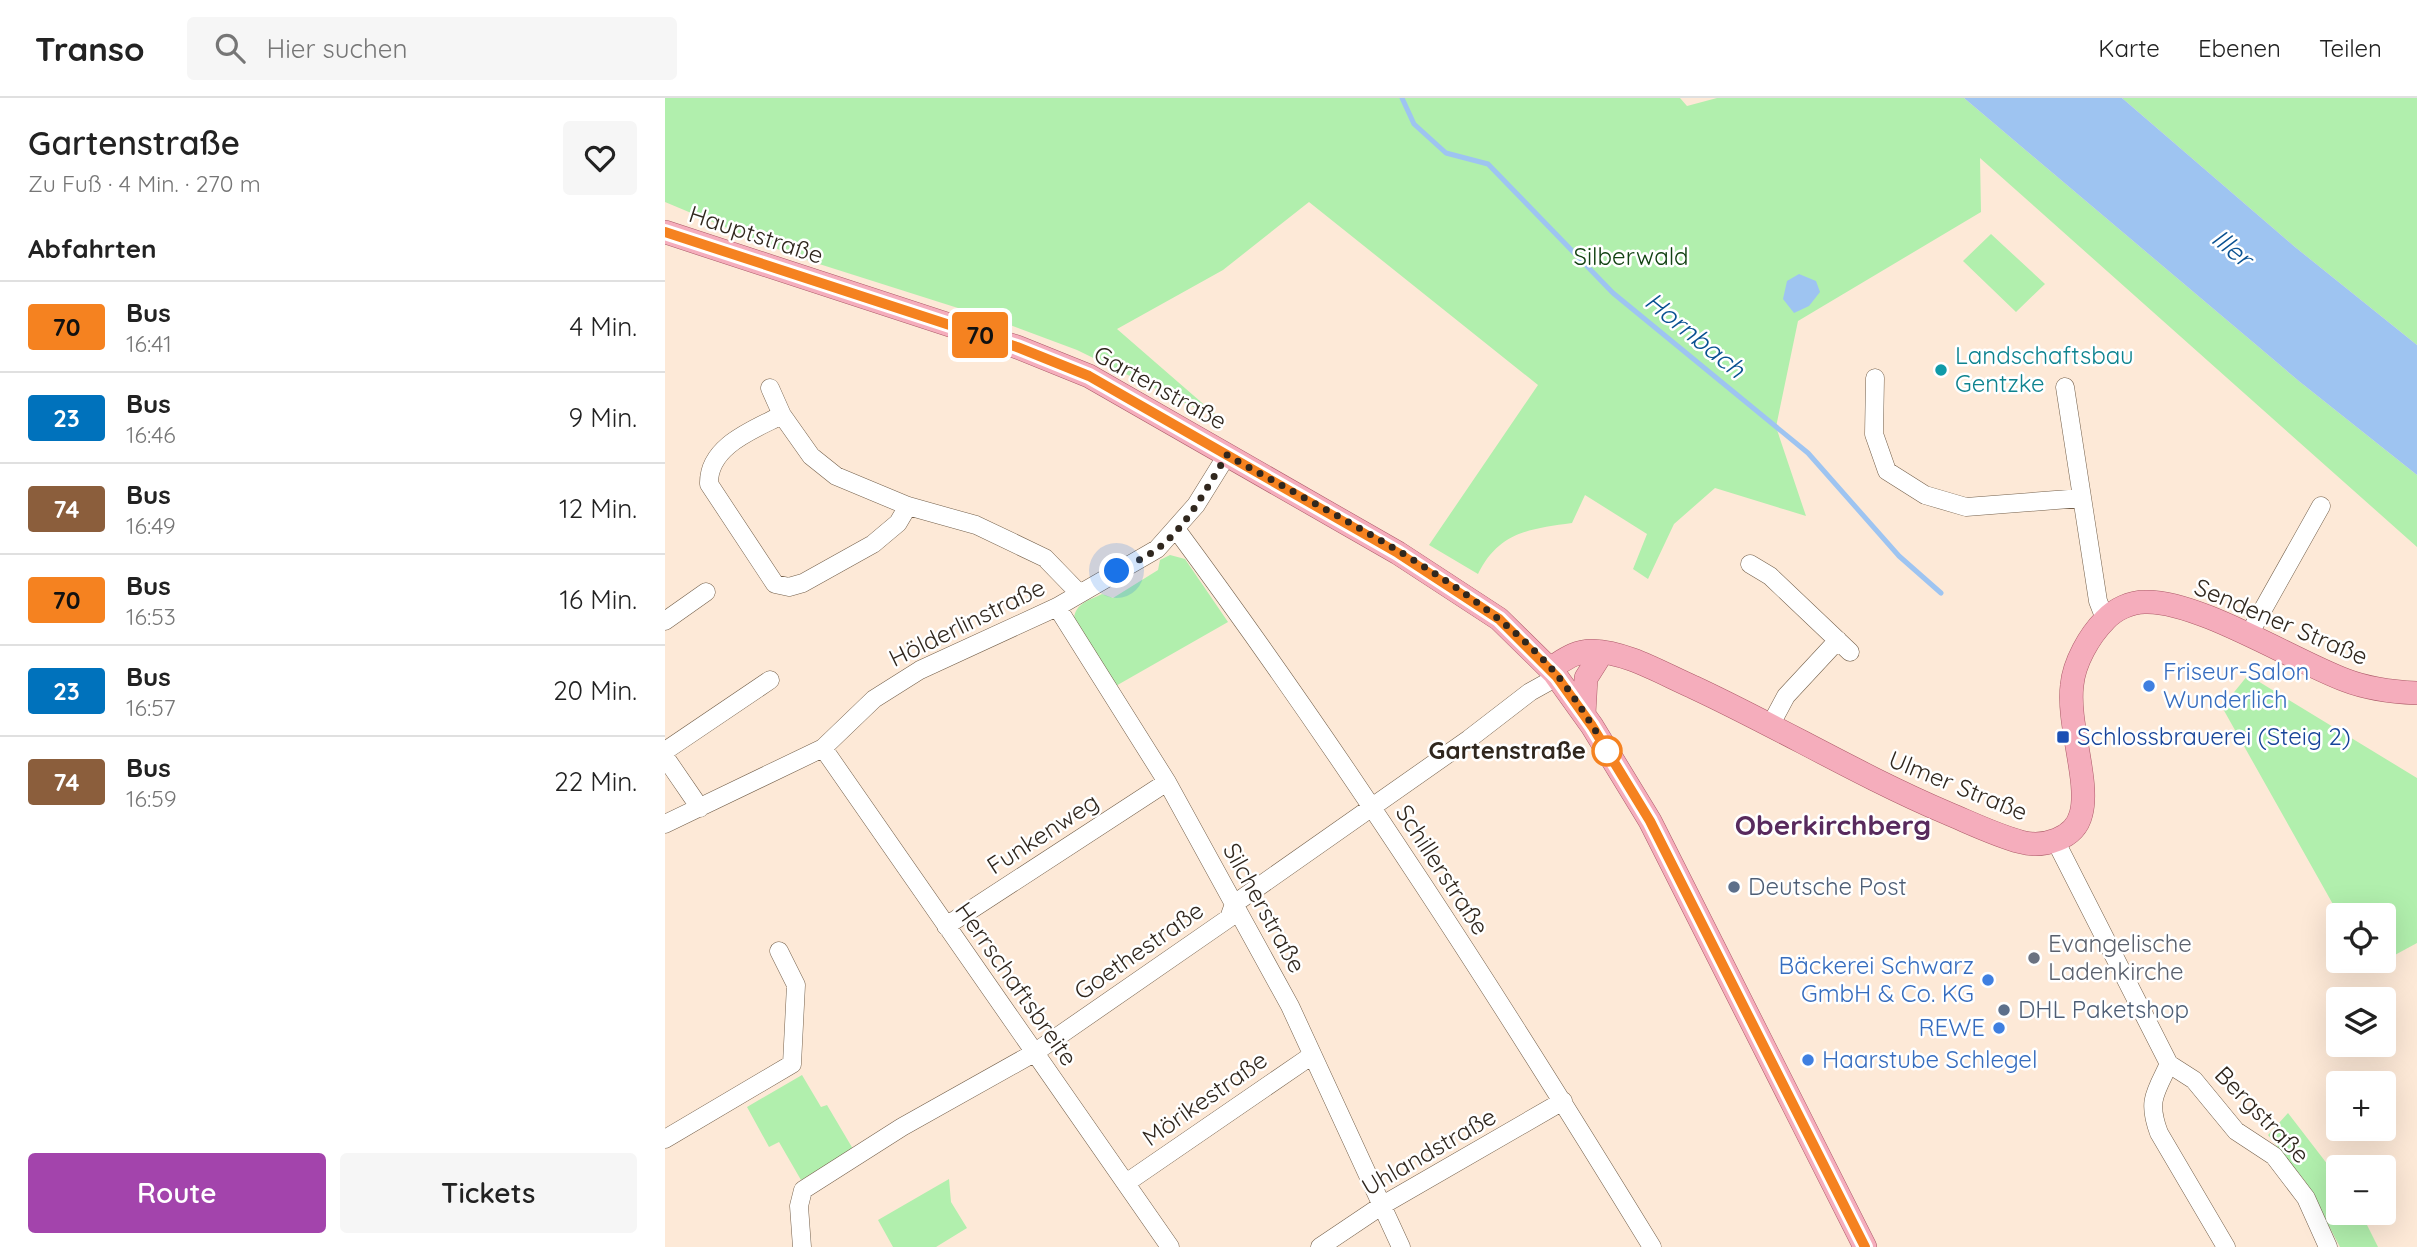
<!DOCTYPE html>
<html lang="de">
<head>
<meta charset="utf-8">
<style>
	:root { --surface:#fff; --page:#f6f6f6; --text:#222; --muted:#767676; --line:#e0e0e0; --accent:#a344ac }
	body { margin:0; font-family:Quicksand,sans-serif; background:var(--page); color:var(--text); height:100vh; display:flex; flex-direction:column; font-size:26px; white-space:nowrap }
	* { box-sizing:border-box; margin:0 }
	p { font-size:23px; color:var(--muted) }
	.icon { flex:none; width:38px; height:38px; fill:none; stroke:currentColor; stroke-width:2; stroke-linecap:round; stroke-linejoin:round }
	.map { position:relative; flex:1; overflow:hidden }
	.details { display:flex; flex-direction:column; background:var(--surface); width:665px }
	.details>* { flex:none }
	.badge { padding:0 14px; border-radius:5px; font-size:24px; line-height:46px }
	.controls { position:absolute; left:1661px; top:805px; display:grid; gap:14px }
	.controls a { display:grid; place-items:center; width:70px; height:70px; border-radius:7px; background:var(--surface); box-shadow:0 7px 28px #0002; font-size:35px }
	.you { position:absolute; width:35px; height:35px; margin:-18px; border:5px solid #fff; border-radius:50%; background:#1a73e8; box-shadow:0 0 0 10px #1a73e833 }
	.map>.badge { position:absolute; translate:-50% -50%; box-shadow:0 0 0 4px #fff }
	h2 { padding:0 28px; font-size:26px; line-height:63px }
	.round { display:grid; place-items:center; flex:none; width:74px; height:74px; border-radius:7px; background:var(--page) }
	.head { display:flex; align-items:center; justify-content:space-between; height:119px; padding:0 28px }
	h1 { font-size:33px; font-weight:600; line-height:52px }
	.button { display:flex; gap:14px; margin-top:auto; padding:14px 28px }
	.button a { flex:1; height:80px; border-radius:7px; background:var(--accent); color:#fff; font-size:28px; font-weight:600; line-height:80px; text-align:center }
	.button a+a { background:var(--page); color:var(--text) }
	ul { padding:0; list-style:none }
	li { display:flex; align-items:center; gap:21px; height:91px; padding:0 28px; border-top:2px solid var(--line) }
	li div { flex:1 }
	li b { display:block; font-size:26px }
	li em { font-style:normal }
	li .badge { min-width:77px; font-weight:700; text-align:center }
	header { display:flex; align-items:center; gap:42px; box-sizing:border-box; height:98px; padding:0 35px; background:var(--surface); border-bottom:2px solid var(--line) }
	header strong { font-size:33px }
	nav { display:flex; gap:38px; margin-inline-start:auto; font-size:24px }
	.search { width:490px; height:63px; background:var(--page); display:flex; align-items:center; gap:18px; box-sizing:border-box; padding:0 24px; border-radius:7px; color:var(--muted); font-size:26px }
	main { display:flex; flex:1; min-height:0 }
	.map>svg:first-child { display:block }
</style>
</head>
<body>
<header>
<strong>Transo</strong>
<div class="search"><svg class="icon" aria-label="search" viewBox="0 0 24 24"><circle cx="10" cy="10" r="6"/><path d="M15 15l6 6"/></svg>Hier suchen</div>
<nav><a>Karte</a><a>Ebenen</a><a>Teilen</a></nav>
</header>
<main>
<section class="details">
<div class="head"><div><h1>Gartenstraße</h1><p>Zu Fuß · 4 Min. · 270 m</p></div><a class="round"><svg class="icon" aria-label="heart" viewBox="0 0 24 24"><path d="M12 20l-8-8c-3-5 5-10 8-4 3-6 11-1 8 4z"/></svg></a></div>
<h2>Abfahrten</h2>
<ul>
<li><span class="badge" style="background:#f58220;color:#111">70</span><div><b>Bus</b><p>16:41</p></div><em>4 Min.</em></li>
<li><span class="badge" style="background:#0072bc;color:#fff">23</span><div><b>Bus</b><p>16:46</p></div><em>9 Min.</em></li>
<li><span class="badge" style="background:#8b5e3c;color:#fff">74</span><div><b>Bus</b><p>16:49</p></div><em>12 Min.</em></li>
<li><span class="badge" style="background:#f58220;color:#111">70</span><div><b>Bus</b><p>16:53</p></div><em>16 Min.</em></li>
<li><span class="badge" style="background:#0072bc;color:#fff">23</span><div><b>Bus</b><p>16:57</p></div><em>20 Min.</em></li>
<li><span class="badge" style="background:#8b5e3c;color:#fff">74</span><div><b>Bus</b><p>16:59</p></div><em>22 Min.</em></li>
</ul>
<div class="button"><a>Route</a><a>Tickets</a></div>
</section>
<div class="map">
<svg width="1752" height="1149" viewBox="0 0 1752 1149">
	<rect width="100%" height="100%" fill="#fde9d7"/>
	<!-- green -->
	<path fill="#b1efad" d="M0 0H1015L1022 8 1052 0H1299L1635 284 1752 377V449L1315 60 1316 114 1133 223 1111 329 1141 418 1050 390 1009 426 983 481 968 471 982 436 920 397 907 425C864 431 834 434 813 476L764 447 873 287 644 104 558 172 452 231 559 324 412 252 337 224 129 158 0 104Z
		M1457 0H1752V247L1630 149Z
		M1326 136 1380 186 1351 214 1298 163Z
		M505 457 520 461 563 524 449 589 409 521C410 505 425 502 437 496L448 500 493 472 495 462Z
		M1583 577 1752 680V845L1704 871 1699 863H1718V817H1674L1557 609Z
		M137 977 156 1009 162 1007 188 1051 136 1082 114 1044 104 1049 82 1009Z
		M1623 1015 1673 1080V1115H1696L1713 1149H1675L1640 1083 1603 1037Z
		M284 1081 286 1104 302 1130 271 1149H228L213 1122Z"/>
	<!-- water -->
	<path fill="#9ec4f1" d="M1299 0H1457L1630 149 1752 247V377L1635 284Z
		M1134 176 1151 183 1155 194 1144 208 1129 215 1118 201 1122 183Z"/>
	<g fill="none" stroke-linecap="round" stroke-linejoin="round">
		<!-- stream -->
		<path stroke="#9ec4f1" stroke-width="5" d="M737 0 749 26 781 55 823 66 948 195 1143 355 1234 458 1276 495"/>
		<!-- minor casing -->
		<g stroke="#74604b" stroke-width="19">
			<path id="minor" d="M1210 280 1209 336 1222 373 1260 397 1301 409 1417 400
				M1400 289 1433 503 1440 521
				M105 290 117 317 146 358 171 378 243 408 311 427 380 460 413 494
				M117 317C88 332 43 348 44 386L110 486 124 489 138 485 208 446 233 425 243 408
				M511 431C682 662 837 904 987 1149
				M1085 466 1105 478 1185 554
				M392 509 502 684 625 908 736 1149
				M0 523 41 494
				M1583 538 1656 408
				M1106 626 1121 598 1173 542
				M158 650 505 1149
				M0 653 105 582
				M0 659 35 710
				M0 726 158 650 209 601 255 572 392 509 492 451 531 407 562 357
				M1390 742 1504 966
				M281 828 502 684
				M1504 966 1529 982 1571 1033 1609 1058 1641 1100 1663 1149
				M1504 966C1490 995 1482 1003 1494 1035L1561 1149
				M0 1041 127 966 131 887 114 853
				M461 1085 646 958
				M137 1149 134 1108 138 1092 237 1029 369 955 564 820 569 806 804 641 865 594 892 579
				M655 1149 716 1108 898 1003"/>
		</g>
		<!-- major casing -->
		<g stroke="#ac5a68" stroke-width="24">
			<path id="major" d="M0 134 352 249 424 278 733 455 834 521 889 575 927 628 985 723 1200 1149
				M886 570C899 562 910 553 927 553 962 554 996 575 1028 589 1114 629 1195 678 1282 715 1306 725 1330 737 1356 744 1378 750 1410 741 1416 716 1425 684 1402 626 1407 587 1409 565 1424 538 1440 522 1450 511 1466 504 1480 504 1532 502 1627 562 1680 582 1703 591 1728 594 1752 595
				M919 616 921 580 933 561"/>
		</g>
		<!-- minor -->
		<use href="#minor" stroke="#fff" stroke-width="18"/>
		<!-- major -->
		<use href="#major" stroke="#f5adbc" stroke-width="23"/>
	</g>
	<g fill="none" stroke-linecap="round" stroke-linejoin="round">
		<!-- line casing -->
		<g stroke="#fff" stroke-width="16">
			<path id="line" d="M0 134 352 249 424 278 733 455 834 521 892 579 927 628 985 723 1200 1149"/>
		</g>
		<!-- line -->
		<use href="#line" stroke="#f58220" stroke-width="10"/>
		<!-- walk -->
		<path stroke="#30271e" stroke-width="7" stroke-dasharray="0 12.6" d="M452 473C465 466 480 460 492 451 523 428 542 389 562 357 665 416 809 483 887 571 910 598 929 630 947 660L942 653"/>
	</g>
	<!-- markers -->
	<circle fill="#0f9aa8" stroke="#fff" stroke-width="2.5" cx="1276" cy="272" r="7"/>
	<g fill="#3f7fe0" stroke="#fff" stroke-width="2.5">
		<circle cx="1484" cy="588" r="7"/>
		<circle cx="1323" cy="882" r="7"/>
		<circle cx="1334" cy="930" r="7"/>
		<circle cx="1143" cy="962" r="7"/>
	</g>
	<rect fill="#1a4fb4" stroke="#fff" stroke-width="2.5" x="1391" y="632" width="14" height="14" rx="3.5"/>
	<circle fill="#fff" stroke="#f58220" stroke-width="3.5" cx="942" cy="653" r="14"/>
	<g fill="#5c6f8a" stroke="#fff" stroke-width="2.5">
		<circle cx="1069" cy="789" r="7"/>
		<circle cx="1339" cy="912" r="7"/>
	</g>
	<circle fill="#6b7280" stroke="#fff" stroke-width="2.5" cx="1369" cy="860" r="7"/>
	<g text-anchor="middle" stroke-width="5" stroke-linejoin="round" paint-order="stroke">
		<!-- street labels -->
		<g font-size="24" fill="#30271e" stroke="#fff">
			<text transform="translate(91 137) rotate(18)" y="8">Hauptstraße</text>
			<text transform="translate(495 290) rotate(29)" y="8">Gartenstraße</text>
			<text transform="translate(1616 524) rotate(23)" y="8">Sendener Straße</text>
			<text transform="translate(302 525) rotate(-26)" y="8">Hölderlinstraße</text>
			<text transform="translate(1293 688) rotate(22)" y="8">Ulmer Straße</text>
			<text transform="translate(378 736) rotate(-33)" y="8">Funkenweg</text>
			<text transform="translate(777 772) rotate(57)" y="8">Schillerstraße</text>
			<text transform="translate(599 810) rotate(61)" y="8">Silcherstraße</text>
			<text transform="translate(474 853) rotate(-35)" y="8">Goethestraße</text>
			<text transform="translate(351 886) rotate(55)" y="8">Herrschaftsbreite</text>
			<text transform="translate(540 1001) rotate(-35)" y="8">Mörikestraße</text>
			<text transform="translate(1597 1017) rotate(46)" y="8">Bergstraße</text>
			<text transform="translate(764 1054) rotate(-30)" y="8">Uhlandstraße</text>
		</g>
		<!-- park labels -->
		<g font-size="24" fill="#124212" stroke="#fff">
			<text x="966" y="167">Silberwald</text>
		</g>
		<!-- culture labels -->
		<g font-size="24" fill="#0d838f" stroke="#fff" text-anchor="start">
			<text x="1290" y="266">Landschaftsbau<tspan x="1290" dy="28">Gentzke</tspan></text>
		</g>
		<!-- shop labels -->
		<g font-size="24" fill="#366cbe" stroke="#fff" text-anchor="start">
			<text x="1498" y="582">Friseur-Salon<tspan x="1498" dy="28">Wunderlich</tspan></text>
			<text x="1309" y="876" text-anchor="end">Bäckerei Schwarz<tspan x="1309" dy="28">GmbH &amp; Co. KG</tspan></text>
			<text x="1320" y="938" text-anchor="end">REWE</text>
			<text x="1157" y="970">Haarstube Schlegel</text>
		</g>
		<!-- transit labels -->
		<g font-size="24" fill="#164399" stroke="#fff" text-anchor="start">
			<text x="1412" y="647">Schlossbrauerei (Steig 2)</text>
		</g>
		<!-- stop labels -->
		<g font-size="24" font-weight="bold" fill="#30271e" stroke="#fff" text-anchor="end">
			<text x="921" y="661">Gartenstraße</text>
		</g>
		<!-- service labels -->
		<g font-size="24" fill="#4e5e75" stroke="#fff" text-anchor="start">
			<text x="1083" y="797">Deutsche Post</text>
			<text x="1353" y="920">DHL Paketshop</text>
		</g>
		<!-- worship labels -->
		<g font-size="24" fill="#5b616d" stroke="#fff" text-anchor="start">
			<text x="1383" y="854">Evangelische<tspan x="1383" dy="28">Ladenkirche</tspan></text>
		</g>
		<!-- water labels -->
		<g font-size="26" font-style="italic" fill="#095191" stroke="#fff">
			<text transform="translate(1567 150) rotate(39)" y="9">Iller</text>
			<text transform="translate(1030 237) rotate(39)" y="9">Hornbach</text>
		</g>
		<!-- quarter labels -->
		<g font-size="28" font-weight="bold" fill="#582a5d" stroke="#fff">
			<text x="1168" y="737">Oberkirchberg</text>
		</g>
	</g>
</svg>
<div class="controls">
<a><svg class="icon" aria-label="locate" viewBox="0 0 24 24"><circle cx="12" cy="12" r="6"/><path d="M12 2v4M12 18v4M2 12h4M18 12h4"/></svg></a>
<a><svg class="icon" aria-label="layers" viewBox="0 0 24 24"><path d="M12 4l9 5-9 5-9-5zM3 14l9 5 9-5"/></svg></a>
<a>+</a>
<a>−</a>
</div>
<div class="you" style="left:452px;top:473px"></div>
<b class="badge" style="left:315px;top:237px;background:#f58220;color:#111">70</b>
</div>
</main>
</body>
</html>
